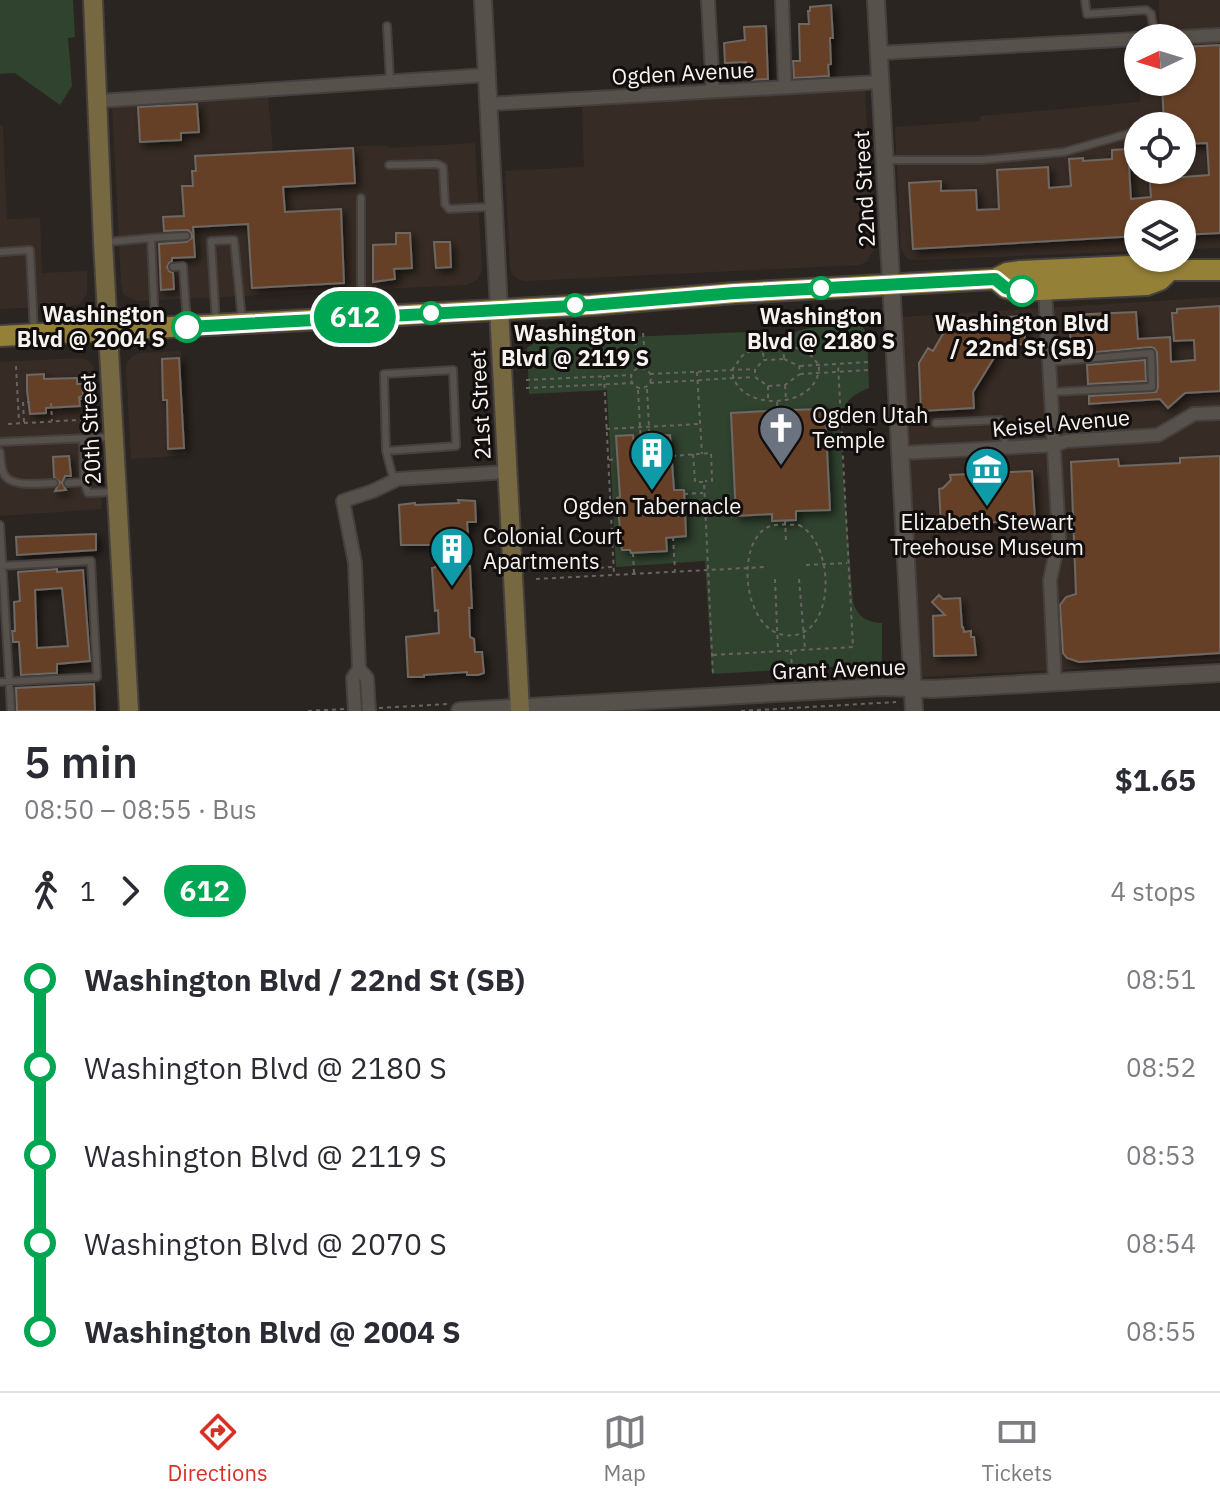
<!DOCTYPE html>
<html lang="en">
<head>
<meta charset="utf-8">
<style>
	:root { --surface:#fff; --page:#f7f7f7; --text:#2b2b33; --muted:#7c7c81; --line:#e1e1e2; --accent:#d93025 }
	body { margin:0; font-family:"IBM Plex Sans",sans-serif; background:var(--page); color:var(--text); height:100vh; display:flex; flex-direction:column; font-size:30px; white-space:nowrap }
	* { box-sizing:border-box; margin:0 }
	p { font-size:26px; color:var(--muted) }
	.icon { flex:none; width:44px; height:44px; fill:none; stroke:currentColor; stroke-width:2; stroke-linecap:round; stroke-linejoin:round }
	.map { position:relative; height:711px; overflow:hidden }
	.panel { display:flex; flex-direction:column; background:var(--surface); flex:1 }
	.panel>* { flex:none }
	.badge { padding:0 16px; border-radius:26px; font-size:28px; line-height:52px }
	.needle { width:52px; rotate:266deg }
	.buttons { position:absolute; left:1124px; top:24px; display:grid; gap:16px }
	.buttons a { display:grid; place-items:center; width:72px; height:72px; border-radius:50%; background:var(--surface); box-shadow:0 2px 6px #0004; font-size:40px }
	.map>.badge { position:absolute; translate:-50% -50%; box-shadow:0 0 0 4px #fff }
	.legs { display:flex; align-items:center; gap:12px; height:88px; padding:0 24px; font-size:26px }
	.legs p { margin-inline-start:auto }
	.head { display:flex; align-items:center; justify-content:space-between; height:136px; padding:0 24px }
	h1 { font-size:44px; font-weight:600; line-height:60px }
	ul { padding:0 24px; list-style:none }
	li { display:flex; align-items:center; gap:28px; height:88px; font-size:30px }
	li i { display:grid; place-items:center; width:12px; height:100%; margin:0 10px; background:currentColor }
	li i::after { content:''; width:20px; height:20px; margin:-10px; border:6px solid; border-radius:50%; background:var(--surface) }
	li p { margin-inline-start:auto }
	li:first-child i { background:linear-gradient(#0000 50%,currentColor 0) }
	li:last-child i { background:linear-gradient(currentColor 50%,#0000 0) }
	.menu { display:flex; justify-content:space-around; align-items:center; height:112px; border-top:2px solid var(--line); background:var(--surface); font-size:22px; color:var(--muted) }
	.menu a { display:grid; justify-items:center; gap:4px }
	.menu .selected { color:var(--accent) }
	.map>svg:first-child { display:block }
</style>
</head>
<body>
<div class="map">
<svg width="1220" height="711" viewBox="0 0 1220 711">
	<defs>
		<filter id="shadow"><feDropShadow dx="4" dy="4" stdDeviation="4" flood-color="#0009"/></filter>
	</defs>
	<rect width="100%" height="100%" fill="#2a2521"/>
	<!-- built -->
	<path fill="#372c25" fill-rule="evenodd" d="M1159 0H1220V248L1182 249V214H1138V251L918 260 909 259 905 256 901 248 895 127 980 121 981 116 1140 102 1139 82H1182V38H1160ZM1138 126H1182V170H1138Z
		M865 88 873 250 867 262 858 265 526 281 520 280 513 275 510 268 505 171 584 167 582 107Z
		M268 96 273 152 356 146H388V148L475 143 482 270 478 279 466 285 137 301 127 297 123 293 121 283 112 105Z
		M0 126H3L7 219 40 218 42 273 87 271V294L80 304 73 306 0 309Z
		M1220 297V661L920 677 901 317Z
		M181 351 187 455 131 459 126 367 127 362 131 357 139 353Z
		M81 358 89 361 93 366 96 374 102 509 0 516V362Z"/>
	<!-- green -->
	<path fill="#30432f" d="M0 0H73L75 37 68 38 72 86 60 105 15 73 0 74Z
		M855 324 863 327 867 335 869 388C855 394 845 399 843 415L839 418 853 602C858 617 866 622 882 623V664L712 674 705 561 616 567 607 390 529 394 527 348 537 341 745 332C780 354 779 333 810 328 825 326 840 325 855 324Z"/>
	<!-- building -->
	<path fill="#654027" stroke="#6e6763" stroke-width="2" fill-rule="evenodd" filter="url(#shadow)" d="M831 5 833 38H830V41L831 64 828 65 829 76 794 78 793 61H800L799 24H809L808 11H810V7Z
		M766 26 768 79 747 80 746 62 725 63 724 43 745 40 744 27Z
		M1220 45V233L1182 235V214H1138V236L913 249 909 183 941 181V191L976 190 977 210 999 209 997 170 1048 167 1049 188 1071 186 1069 159 1083 158V161L1112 159V150L1128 149 1131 199 1151 197 1149 170H1170V178L1209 175 1207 143 1182 144V126H1164L1162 82H1182V47Z
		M197 104 199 132 181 133V140L140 142 138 107Z
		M353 148 355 183 283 187 285 212 341 209 344 283 252 288 248 224 193 227 195 257 172 258V261L169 263 167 267 169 271 173 273 174 289 161 290 159 244 186 242 192 238 191 233 188 230 164 231 163 217 184 216 182 186H193L192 171H196L195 156Z
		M396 233H410L412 268 394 269 395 279 373 282V245L396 244Z
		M434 242H450L451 267 436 268Z
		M1220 306V391L1185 393 1168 408 1160 399 1089 404V396L1156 392 1158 387 1157 352 1154 348 1150 347 1087 353 1086 348H1071L1069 315 1136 312 1138 339 1170 337 1171 362 1195 360 1194 340 1174 341 1172 313H1177V309Z
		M1024 316 1025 344 1002 345 973 392 974 408 921 411 919 363 928 348 933 351 951 320Z
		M179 358 184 448 168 449 167 400H163L162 359Z
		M1145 360 1146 381 1088 384 1087 365Z
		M44 374V379L77 378V384H82L83 396 79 397 80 406 46 408V413L30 414 27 390V375Z
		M825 409 830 510 796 511V520L772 521V514L736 516 731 413 767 411 769 425 790 424 791 410Z
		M633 435 634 445 655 444V436L670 435 674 490H684L686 536 666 538 667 551 631 553 630 550H622L617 498 620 497 616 436Z
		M69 456 71 476H65L62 483 66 490 55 491 60 482 54 477 53 457Z
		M1220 456V653L1079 662 1067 658 1063 653 1060 605 1066 597 1076 594 1071 462 1118 459 1119 466 1180 463V458Z
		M1032 471 1035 520 941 525 939 489 943 488 951 480 950 475Z
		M458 500 475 501 476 522H467L468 535 465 538 467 566H470L472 608H469L470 637 474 639 475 652H482L484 673 478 675H467V672L424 675V677H408L406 637 439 633 438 610 435 611 432 568 436 567 434 545H401L399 505 415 503V505L459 503Z
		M96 534V550L17 555 16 537Z
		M57 569V572L83 570 90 661 57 664V673L21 675 19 642H13L12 631H15L14 602 20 601 18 572ZM62 588 68 646 37 648 35 590Z
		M939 595 943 599 960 598 962 627H963L964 632 971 631V637H974L976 655 934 656 933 616 945 615 932 602Z
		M94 684 95 711H17L16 688Z"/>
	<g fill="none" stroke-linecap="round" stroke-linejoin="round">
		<!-- service casing -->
		<g stroke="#45403e" stroke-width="10">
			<path id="service" d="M1085 0 1087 14 1146 10 1151 14 1155 38
				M387 26 390 81
				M888 160H982L1064 152 1138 131
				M389 165 437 164 443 167 445 204 449 209 490 207
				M361 198V284L363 313
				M151 238 186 236
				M107 242 151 238 155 323
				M0 252 30 250 34 332
				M173 267 183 266 187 323
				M216 322 211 241 234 240 242 320
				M1050 362 1151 353 1152 387 1052 392
				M936 423 1000 420 1004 429 1005 448
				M83 439 84 482
				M0 442 112 437
				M386 451 456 446 453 370 384 374 386 451 394 481
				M0 452C1 460 0 472 7 478 17 487 41 483 54 483
				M68 483 84 482 88 493 113 492
				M0 525 11 711
				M0 566 91 561 97 677 0 682"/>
		</g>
		<!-- minor casing -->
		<g stroke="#45403e" stroke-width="16">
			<path id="minor" d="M708 0 713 91
				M782 0 785 87
				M1164 38 1220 35
				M879 53 1138 39
				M98 101 487 75
				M488 104 880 82
				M1045 290 1059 538 1050 580 1055 683
				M900 453 1055 445 1066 441 1158 435 1194 414 1220 413
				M359 669 367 678 369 711
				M355 711 353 678 359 669 355 563 343 501 373 491 398 479 507 472"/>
		</g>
		<!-- tertiary casing -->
		<g stroke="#45403e" stroke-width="20">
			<path id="tertiary" d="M483 0 499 309
				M876 0 914 711
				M460 711 882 687 933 689 1220 673"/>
		</g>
		<!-- secondary casing -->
		<g stroke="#45403e" stroke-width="22">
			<path id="secondary" d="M93 0 103 242 129 711
				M499 309 520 711"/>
		</g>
		<!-- primary casing -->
		<g stroke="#45403e" stroke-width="24">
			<path id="primary" d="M995 279 1006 288 1017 291 1147 285 1160 280 1170 270
				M0 336 591 305 735 293 995 279 1007 273 1021 271 1152 265 1170 270H1220"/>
		</g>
		<!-- path -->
		<path stroke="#696461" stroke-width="2" stroke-dasharray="4 4" stroke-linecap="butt" d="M635 333 637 368
			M643 333 646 368
			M760 337 764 359
			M788 345 808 352 819 365C821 410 735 414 732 370L743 355 759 346 770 349Z
			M784 358 783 347 786 336
			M784 359 799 366 800 374 785 385 768 386 755 377V369L764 360Z
			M16 366 19 422
			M800 366 870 362
			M631 378a10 10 0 1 1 20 0a10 10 0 1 1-20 0Z
			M697 372 702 454
			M650 374 754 369
			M800 374 870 370
			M604 376 614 575
			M526 380 632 375
			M650 383 753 377
			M785 385 786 399
			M768 386V400
			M526 388 633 383
			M647 389 650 444
			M638 390 641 445
			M80 399H83L85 419
			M777 402 779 425
			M51 403 52 421
			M24 422 23 402H30
			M8 424 96 419
			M606 429 700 424
			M693 454 695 482H704L713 675
			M672 456 711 453 712 481H705
			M609 460 618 459
			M684 494 703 493
			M785 520 786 542
			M799 525C838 546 835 643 784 635 743 629 735 543 768 527 776 523 790 525 799 525Z
			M673 537 675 571
			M633 553 634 573
			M578 560 581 576
			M806 565 847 563
			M536 571 613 567
			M536 579 766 567
			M775 579 778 650
			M799 579 805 649
			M791 651 792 672
			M713 655 853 647 838 364
			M379 708 448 704
			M308 711 344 709
			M741 711 896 702"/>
		<!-- service -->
		<use href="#service" stroke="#57514c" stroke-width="6"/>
		<!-- minor -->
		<use href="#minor" stroke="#57514c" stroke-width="12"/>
		<!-- tertiary -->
		<use href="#tertiary" stroke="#57514c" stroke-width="16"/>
		<!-- secondary -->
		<use href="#secondary" stroke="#766942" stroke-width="18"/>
		<!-- primary -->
		<use href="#primary" stroke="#958038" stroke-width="20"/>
	</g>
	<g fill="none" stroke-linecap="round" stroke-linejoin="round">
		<!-- line-1 casing -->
		<g stroke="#fff" stroke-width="18">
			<path id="line-1" d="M187 327 591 305 735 293 995 279 1006 288 1022 291"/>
		</g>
		<!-- line-1 -->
		<use href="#line-1" stroke="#00a651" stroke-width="12"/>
	</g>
	<!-- icons -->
	<defs>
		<g id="church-pin" transform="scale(2.3)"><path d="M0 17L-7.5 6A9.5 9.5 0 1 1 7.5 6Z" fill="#6b7280" stroke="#110e0d"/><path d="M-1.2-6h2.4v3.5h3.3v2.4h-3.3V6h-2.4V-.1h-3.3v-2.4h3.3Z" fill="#fff"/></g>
		<g id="building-pin" transform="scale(2.3)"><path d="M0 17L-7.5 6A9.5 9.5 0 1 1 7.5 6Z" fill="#0f9aa8" stroke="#110e0d"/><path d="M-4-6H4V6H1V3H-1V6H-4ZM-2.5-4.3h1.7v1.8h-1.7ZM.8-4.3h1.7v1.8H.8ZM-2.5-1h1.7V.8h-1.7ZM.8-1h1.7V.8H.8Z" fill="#fff"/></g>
		<g id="museum-pin" transform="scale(2.3)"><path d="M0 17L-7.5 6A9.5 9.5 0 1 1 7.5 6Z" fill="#0f9aa8" stroke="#110e0d"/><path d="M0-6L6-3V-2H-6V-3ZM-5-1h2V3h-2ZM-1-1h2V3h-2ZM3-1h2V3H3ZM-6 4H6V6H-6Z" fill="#fff"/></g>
	</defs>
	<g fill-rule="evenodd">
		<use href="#church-pin" x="781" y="428"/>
		<use href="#building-pin" x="652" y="453"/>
		<use href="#museum-pin" x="987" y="469"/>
		<use href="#building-pin" x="452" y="549"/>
	</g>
	<!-- markers -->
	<g fill="#fff" stroke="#00a651" stroke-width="4">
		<circle cx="821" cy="288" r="10"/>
		<circle cx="1022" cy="291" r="14"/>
		<circle cx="575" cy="305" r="10"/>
		<circle cx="431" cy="313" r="10"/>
		<circle cx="187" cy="327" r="14"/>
	</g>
	<g text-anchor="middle" stroke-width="6" stroke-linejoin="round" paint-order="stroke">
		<!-- street labels -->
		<g font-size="22" fill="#f7f3f1" stroke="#110e0d">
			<text transform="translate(683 73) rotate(-3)" y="8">Ogden Avenue</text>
			<text transform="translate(864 189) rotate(-93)" y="8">22nd Street</text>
			<text transform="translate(480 405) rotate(-93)" y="8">21st Street</text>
			<text transform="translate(1061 423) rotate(-5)" y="8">Keisel Avenue</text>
			<text transform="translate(90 429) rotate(-93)" y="8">20th Street</text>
			<text transform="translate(839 669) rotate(-2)" y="8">Grant Avenue</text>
		</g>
		<!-- stop labels -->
		<g font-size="22" font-weight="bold" fill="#f7f3f1" stroke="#110e0d">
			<text x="165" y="322" text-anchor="end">Washington<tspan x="165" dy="25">Blvd @ 2004 S</tspan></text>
			<text x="821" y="324">Washington<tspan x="821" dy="25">Blvd @ 2180 S</tspan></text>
			<text x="1022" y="331">Washington Blvd<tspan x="1022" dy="25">/ 22nd St (SB)</tspan></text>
			<text x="575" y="341">Washington<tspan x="575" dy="25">Blvd @ 2119 S</tspan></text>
		</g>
		<!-- poi labels -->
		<g font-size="22" fill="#f7f3f1" stroke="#110e0d" text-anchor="start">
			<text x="812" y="423">Ogden Utah<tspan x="812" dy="25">Temple</tspan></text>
			<text x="652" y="514" text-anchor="middle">Ogden Tabernacle</text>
			<text x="987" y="530" text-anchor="middle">Elizabeth Stewart<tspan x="987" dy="25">Treehouse Museum</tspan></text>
			<text x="483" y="544">Colonial Court<tspan x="483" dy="25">Apartments</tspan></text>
		</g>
	</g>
</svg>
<div class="buttons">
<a><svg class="needle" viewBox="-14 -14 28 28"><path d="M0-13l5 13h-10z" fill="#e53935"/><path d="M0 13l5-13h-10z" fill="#7c7c81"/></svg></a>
<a><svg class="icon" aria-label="locate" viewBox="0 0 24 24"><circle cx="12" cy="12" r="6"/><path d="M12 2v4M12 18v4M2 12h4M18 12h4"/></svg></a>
<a><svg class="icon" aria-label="layers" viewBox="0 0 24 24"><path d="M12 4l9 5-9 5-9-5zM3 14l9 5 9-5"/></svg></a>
</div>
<b class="badge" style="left:355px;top:317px;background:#00a651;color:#fff">612</b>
</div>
<section class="panel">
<div class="head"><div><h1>5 min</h1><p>08:50 – 08:55 · Bus</p></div><b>$1.65</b></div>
<div class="legs"><svg class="icon" aria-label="walk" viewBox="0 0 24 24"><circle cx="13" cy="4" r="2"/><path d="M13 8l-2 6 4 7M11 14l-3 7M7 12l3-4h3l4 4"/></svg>1<svg class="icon" aria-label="forward" viewBox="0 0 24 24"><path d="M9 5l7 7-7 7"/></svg><b class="badge" style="background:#00a651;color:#fff">612</b><p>4 stops</p></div>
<ul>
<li><i style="color:#00a651"></i><b>Washington Blvd / 22nd St (SB)</b><p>08:51</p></li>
<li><i style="color:#00a651"></i><span>Washington Blvd @ 2180 S</span><p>08:52</p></li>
<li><i style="color:#00a651"></i><span>Washington Blvd @ 2119 S</span><p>08:53</p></li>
<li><i style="color:#00a651"></i><span>Washington Blvd @ 2070 S</span><p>08:54</p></li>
<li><i style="color:#00a651"></i><b>Washington Blvd @ 2004 S</b><p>08:55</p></li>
</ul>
</section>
<nav class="menu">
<a class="selected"><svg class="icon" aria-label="directions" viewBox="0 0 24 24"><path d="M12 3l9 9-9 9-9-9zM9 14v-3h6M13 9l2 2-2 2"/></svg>Directions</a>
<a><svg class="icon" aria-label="map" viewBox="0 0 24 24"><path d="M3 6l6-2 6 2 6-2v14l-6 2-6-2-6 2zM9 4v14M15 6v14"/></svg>Map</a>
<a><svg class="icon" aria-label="tickets" viewBox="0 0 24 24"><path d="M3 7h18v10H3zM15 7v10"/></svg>Tickets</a>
</nav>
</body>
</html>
